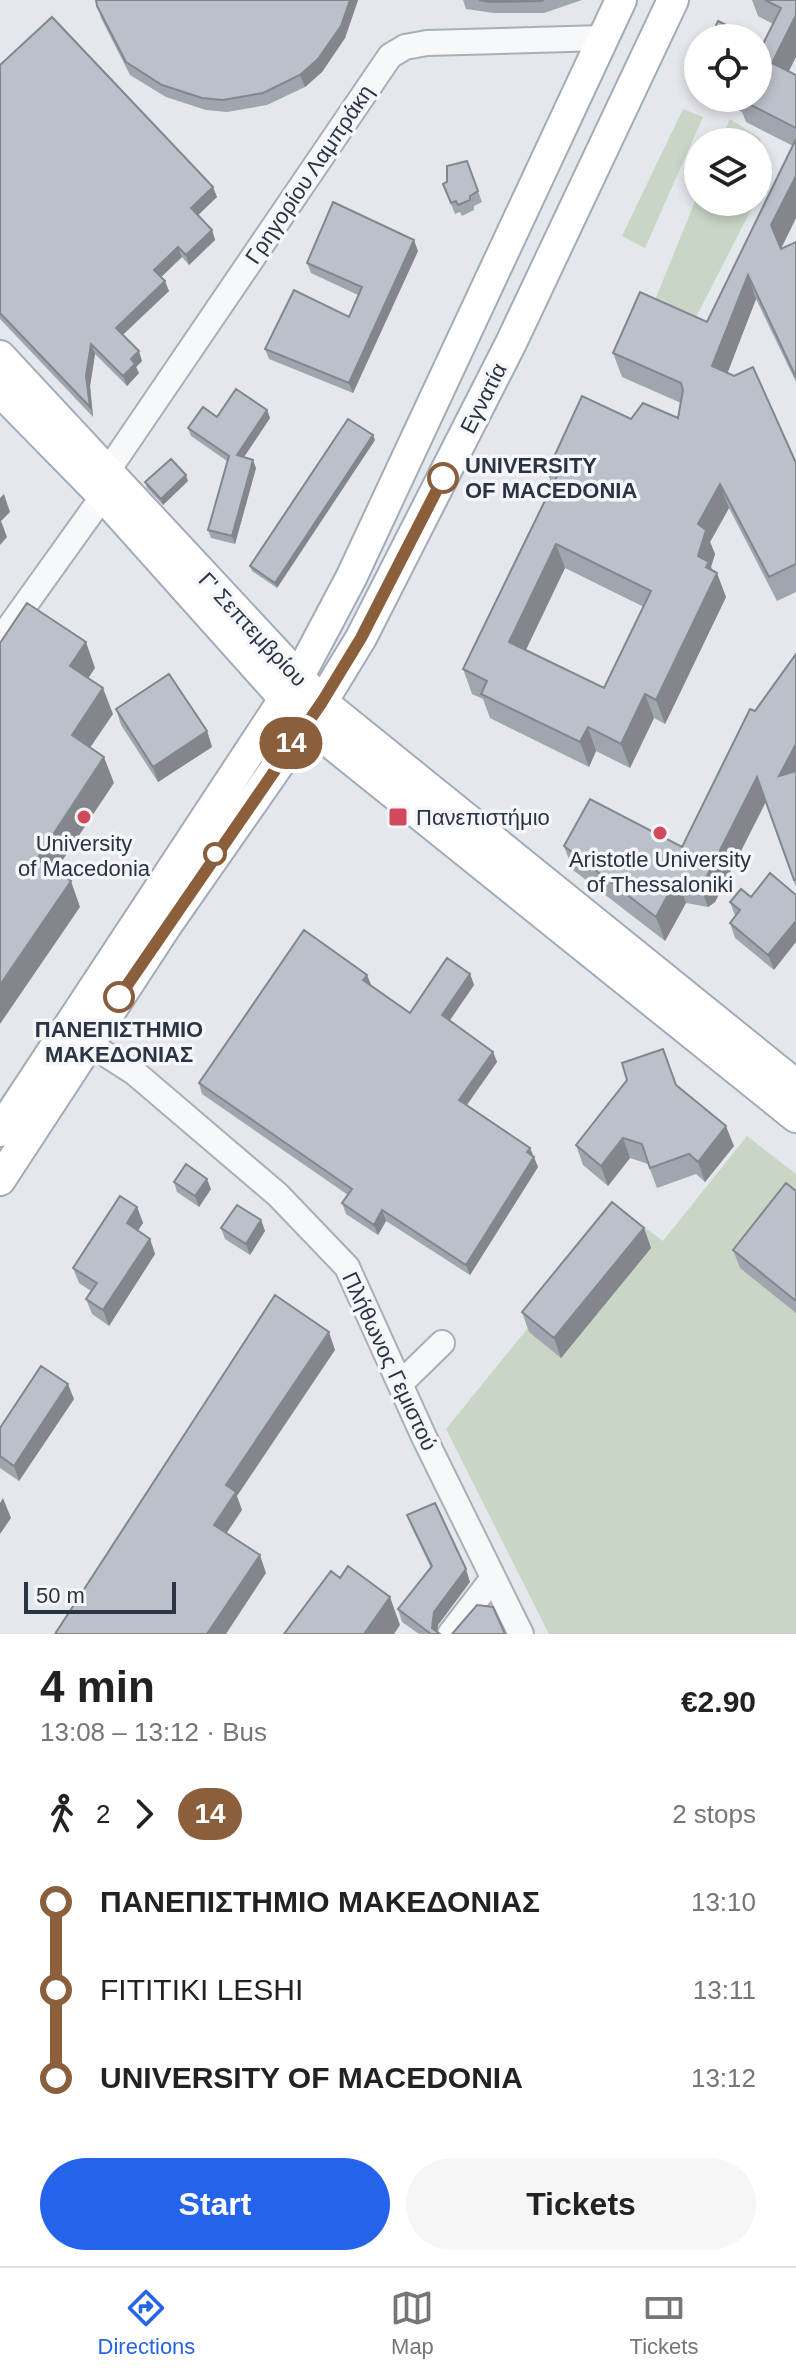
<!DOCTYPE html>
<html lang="en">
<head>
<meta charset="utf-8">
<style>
	:root { --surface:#fff; --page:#f6f6f6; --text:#222; --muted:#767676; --line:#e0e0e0; --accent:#2563eb }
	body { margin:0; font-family:Helvetica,sans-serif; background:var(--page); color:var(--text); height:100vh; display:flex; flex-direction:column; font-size:30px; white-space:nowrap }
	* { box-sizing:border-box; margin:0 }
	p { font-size:26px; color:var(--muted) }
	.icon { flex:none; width:44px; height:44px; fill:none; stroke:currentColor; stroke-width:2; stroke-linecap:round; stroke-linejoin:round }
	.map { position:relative; height:1634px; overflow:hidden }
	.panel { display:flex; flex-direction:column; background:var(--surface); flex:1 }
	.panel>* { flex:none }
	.badge { padding:0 16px; border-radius:26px; font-size:28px; line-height:52px }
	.buttons { position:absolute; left:684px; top:24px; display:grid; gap:16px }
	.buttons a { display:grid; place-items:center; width:88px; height:88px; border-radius:50%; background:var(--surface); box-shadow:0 4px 12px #0003; font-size:40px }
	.scale { position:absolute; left:24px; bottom:20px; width:152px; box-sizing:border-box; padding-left:8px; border:4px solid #2b3445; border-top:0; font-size:22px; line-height:28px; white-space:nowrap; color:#2b3445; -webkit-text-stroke:6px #f4f6f9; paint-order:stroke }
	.map>.badge { position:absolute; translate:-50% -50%; box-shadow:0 0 0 4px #fff }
	.legs { display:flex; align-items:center; gap:12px; height:88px; padding:0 40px; font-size:26px }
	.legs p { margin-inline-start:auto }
	.overview { display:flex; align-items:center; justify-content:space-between; height:136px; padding:0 40px }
	h1 { font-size:44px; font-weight:700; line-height:60px }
	.button { display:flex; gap:16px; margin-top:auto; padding:16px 40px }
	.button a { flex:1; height:92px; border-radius:48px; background:var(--accent); color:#fff; font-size:32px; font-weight:700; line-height:92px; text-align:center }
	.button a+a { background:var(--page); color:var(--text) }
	ul { padding:0 40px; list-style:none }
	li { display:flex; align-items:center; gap:28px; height:88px; font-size:30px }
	li i { display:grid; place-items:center; width:12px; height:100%; margin:0 10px; background:currentColor }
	li i::after { content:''; width:20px; height:20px; margin:-10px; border:6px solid; border-radius:50%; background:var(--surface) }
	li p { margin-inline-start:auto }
	li:first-child i { background:linear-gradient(#0000 50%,currentColor 0) }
	li:last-child i { background:linear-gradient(currentColor 50%,#0000 0) }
	.tabs { display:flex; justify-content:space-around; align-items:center; height:112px; border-top:2px solid var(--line); background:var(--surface); font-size:22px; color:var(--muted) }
	.tabs a { display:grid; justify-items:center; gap:4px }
	.tabs .selected { color:var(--accent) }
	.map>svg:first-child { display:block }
</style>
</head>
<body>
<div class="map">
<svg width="796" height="1634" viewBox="0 0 796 1634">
	<rect width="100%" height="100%" fill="#e4e7ec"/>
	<!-- green -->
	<path fill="#c9d6c5" d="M683 109 703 117 645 248 622 236Z
		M730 119 760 138 765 173 758 194V142H720Z
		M698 194V202H755L690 329 649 315Z
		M747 1136 796 1174V1634H549L446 1429 523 1334 617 1207 663 1241Z"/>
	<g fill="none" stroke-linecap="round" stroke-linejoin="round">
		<!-- minor casing -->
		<g stroke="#a9aeb7" stroke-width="28">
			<path id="minor" d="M107 472 390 56 405 47 427 43 603 38
				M0 640 103 496
				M88 1043 135 1073 278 1195 347 1267 424 1437 521 1634
				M400 1384 442 1343
				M450 1634 493 1578"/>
		</g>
		<!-- major casing -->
		<g stroke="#a3abb8" stroke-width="34">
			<path id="major" d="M0 356 322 702 796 1085
				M0 391 103 496 306 723 796 1117
				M0 1131 298 678 351 578 621 0
				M0 1180 166 926 322 702 361 638 511 343 673 0"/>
		</g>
		<!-- minor -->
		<use href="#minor" stroke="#f7f8fa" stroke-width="24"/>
		<!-- major -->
		<use href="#major" stroke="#fff" stroke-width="30"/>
	</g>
	<!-- wall -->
	<path fill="#a1a5ae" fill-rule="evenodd" d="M96 0H358L345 38 322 72 305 87 267 105 227 112 206 110 166 97 130 75 101 18Z
		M463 0H582L544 13H494L466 9Z
		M752 0H796L789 71 796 75V218L781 249 796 242V382L756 299 727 373 796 463V592L777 601 729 508 710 542 715 554 711 567 726 597 665 724 654 718 630 768 596 751 589 767 490 718 483 699 472 694 463 669 552 485 547 472 631 419 678 418 681 403 622 377 613 353 707 322 793 146 746 122 742 112 714 98H758L763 44 773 24 758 16ZM565 568 644 607 604 688 526 650Z
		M0 65 217 197 198 215 212 230 215 240 189 265 182 257 161 277 169 291 123 335 142 361 136 367 139 373 127 386 95 354 90 386 93 417 0 319Z
		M467 161 482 202 474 206V210L462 216 460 212 455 214 443 184Z
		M418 251 353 393 269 359 265 349 349 317 358 295 311 273 307 263Z
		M267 410 270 418 244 457 256 468 235 544 211 538 208 530 227 461 191 436 188 428 217 417Z
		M375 440 277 588 252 571 250 566Z
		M188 481 163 505 147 488 145 482Z
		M796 654V887L766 802 715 902 708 907 686 903 665 941 573 870 564 846 682 847 755 711Z
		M116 709 207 731 212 747 158 782 121 725Z
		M751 897 774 970 735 938 730 923 735 916 730 902Z
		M470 974 474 985 449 1021 493 1052 497 1062 467 1105 530 1148 538 1167 470 1275 386 1221 378 1235 346 1214 342 1203 348 1195 202 1094 199 1083 367 975 371 985 410 1013Z
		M676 1086 734 1146 705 1182 696 1174 657 1188 648 1164 630 1158 608 1186 583 1165 576 1145Z
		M174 1182 211 1189 199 1207 177 1192Z
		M796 1191V1313L740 1268 733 1250Z
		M137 1207 143 1223 138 1231 150 1239 155 1254 109 1326 92 1314 86 1299 91 1291 79 1283 73 1268Z
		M261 1220 265 1231 250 1255 225 1239 221 1228Z
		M644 1228 651 1248 561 1358 529 1332 522 1312Z
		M74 1399 19 1481 0 1468V1428Z
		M407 1515 470 1582 438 1625 437 1632 440 1634H419L402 1622 398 1609 431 1568 412 1528Z"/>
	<!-- shaded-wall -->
	<path fill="#83868d" d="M350 0H358L345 38 322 72 305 87 300 75Z
		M796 15V57L781 87 772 63Z
		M796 176V218L780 250 771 225Z
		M213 187 217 197 195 218 191 208Z
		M212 230 215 240 189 265 186 255Z
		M414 240 418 251 353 393 349 383Z
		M178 247 182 257 158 280 154 270Z
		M748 275 756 299 721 390 712 366Z
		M165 281 169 291 119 338 116 328Z
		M91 344 95 354 90 386 93 417 90 407 86 376Z
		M139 351 142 361 136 367 139 373 127 386 123 376 131 359Z
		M267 410 270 418 240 463 237 455Z
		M373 435 375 440 277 588 275 583Z
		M253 460 256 468 235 544 232 536Z
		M186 475 188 481 163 505 161 499Z
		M720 484 729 508 710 542 715 554 711 567 715 578 717 573 726 597 665 724 656 700 698 556V524Z
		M4 494 10 512 1 521 7 537 0 545V498Z
		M556 544 565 568 518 666 509 642Z
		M86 642 95 668 79 692 70 666Z
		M103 688 113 714 81 761 72 735Z
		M645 694 654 718 630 768 621 744Z
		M588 727 596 751 589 767 580 742Z
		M207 731 212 747 158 782 153 767Z
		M796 744V785L779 776Z
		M104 757 114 783 46 885 37 859Z
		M757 777 766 801 715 902 708 907 699 883Z
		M677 878 686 903 665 941 656 917Z
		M71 881 80 907 0 1024V985Z
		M796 921V942L774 970 768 955Z
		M470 974 474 985 446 1026 442 1015Z
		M367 975 371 985 363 980Z
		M493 1052 497 1062 463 1110 459 1100Z
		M726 1126 734 1146 705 1182 698 1162Z
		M623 1138 630 1158 608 1186 601 1166Z
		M530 1148 538 1167 470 1275 466 1265Z
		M207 1179 211 1189 199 1207 195 1196Z
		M137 1207 143 1223 132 1239 127 1223Z
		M382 1210 386 1221 378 1235 374 1225Z
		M261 1220 265 1231 250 1255 246 1244Z
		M644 1228 651 1248 561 1358 554 1338Z
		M150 1239 155 1254 109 1326 103 1310Z
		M329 1332 335 1350 237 1496 242 1510 220 1543 214 1525 226 1485Z
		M68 1384 74 1399 19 1481 14 1466Z
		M3 1498 11 1518 0 1534V1503Z
		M260 1555 266 1573 226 1634H207Z
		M466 1569 470 1582 438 1625 437 1634 432 1628 434 1612Z
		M390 1597 400 1625 394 1634H364Z"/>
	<!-- building -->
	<path fill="#bbc0ca" stroke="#83868d" stroke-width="2" fill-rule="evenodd" d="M96 0H350L341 26 318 59 300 75 263 93 223 100 202 98 162 85 126 62 97 6Z
		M479 0H544L540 1 490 2Z
		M765 0H796V15L772 63 796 75V128L737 98H758V41L763 44 781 8Z
		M52 17 213 187 191 208 212 230 186 255 178 247 154 270 165 281 116 328 139 351 131 359 135 364 123 376 91 344 86 376 90 407 0 313V65Z
		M718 21 752 38H710Z
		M796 139V176L771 225 781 249 796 242V377L748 275 712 366 734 376 753 367 796 463V564L769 577 720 484 698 524 706 530 698 556 709 562 706 567 717 573 656 700 645 694 621 744 588 727 580 742 481 694 487 681 463 669 557 476 547 472 582 396 631 419 643 403 678 418 683 390 681 383 613 353 640 292 707 322ZM556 544 651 591 604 688 509 642Z
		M467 161 478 191 470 196V200L458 205 456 201 451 203 443 184 447 182V166Z
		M333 202 414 240 349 383 265 349 294 290 349 317 362 287 307 263Z
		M236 389 267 410 237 455 253 460 232 536 208 530 229 456 188 428 203 407 217 417Z
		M348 419 373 435 275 583 250 566Z
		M171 459 186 475 161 499 145 482Z
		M27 603 86 642 70 666 103 688 72 735 104 757 37 859 71 881 0 985V643Z
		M796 654V744L779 776 796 771V880H794L757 777 706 878 699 883 677 878 656 917 564 846 590 799 682 847 750 709 755 711Z
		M169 674 207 731 153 767 116 709Z
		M770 873 796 895V921L768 955 730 923 740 910 730 902 741 889 751 897Z
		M304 930 367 975 363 980 410 1013 447 958 470 974 442 1015 493 1052 459 1100 530 1148 527 1152 534 1157 466 1265 382 1210 374 1225 342 1203 352 1189 199 1083Z
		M663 1049 676 1085 726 1126 698 1162 689 1154 650 1168 642 1144 623 1138 601 1166 576 1145 627 1080 622 1063Z
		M186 1164 207 1179 195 1196 174 1182Z
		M786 1183 796 1191V1301L733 1250Z
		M120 1196 137 1207 127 1223 150 1239 103 1310 86 1299 97 1283 73 1268Z
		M612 1202 644 1228 554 1338 522 1312Z
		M237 1205 261 1220 246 1244 221 1228Z
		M275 1295 329 1332 226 1485 236 1492 214 1525 260 1555 207 1634H55Z
		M41 1366 68 1384 14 1466 0 1456V1428Z
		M435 1503 466 1569 434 1612 432 1628 440 1634H431L398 1609 432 1566 407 1515Z
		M348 1566 390 1597 364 1634H284L331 1571 340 1578Z
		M477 1605 493 1607 505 1634H452Z"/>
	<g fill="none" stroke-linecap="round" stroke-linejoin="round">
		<!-- line-1 casing -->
		<g stroke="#fff" stroke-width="18">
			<path id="line-1" d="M119 997 322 702 361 638 443 478"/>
		</g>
		<!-- line-1 -->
		<use href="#line-1" stroke="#8b5e3c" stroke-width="12"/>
	</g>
	<!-- markers -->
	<g fill="#fff" stroke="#8b5e3c" stroke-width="4">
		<circle cx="443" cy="478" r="14"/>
		<circle cx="215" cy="854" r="10"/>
		<circle cx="119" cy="997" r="14"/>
	</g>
	<g fill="#d1495b" stroke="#f4f6f9" stroke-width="3">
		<circle cx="84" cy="817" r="8"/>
		<rect x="388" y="807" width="20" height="20" rx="4"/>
		<circle cx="660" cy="833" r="8"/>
	</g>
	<g text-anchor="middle" stroke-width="7" stroke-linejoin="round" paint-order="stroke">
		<!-- street labels -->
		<g font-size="22" fill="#2b3445" stroke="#f4f6f9">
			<text transform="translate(309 174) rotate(-56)" y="8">Γρηγορίου Λαμπράκη</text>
			<text transform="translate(483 398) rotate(-63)" y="8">Εγνατία</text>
			<text transform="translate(253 629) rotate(47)" y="8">Γ' Σεπτεμβρίου</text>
			<text transform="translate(390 1361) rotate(65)" y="8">Πλήθωνος Γεμιστού</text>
		</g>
		<!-- stop labels -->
		<g font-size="22" font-weight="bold" fill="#2b3445" stroke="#f4f6f9" text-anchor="start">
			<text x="465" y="473">UNIVERSITY<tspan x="465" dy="25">OF MACEDONIA</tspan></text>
			<text x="119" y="1037" text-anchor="middle">ΠΑΝΕΠΙΣΤΗΜΙΟ<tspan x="119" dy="25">ΜΑΚΕΔΟΝΙΑΣ</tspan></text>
		</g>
		<!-- poi labels -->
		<g font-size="22" fill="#2b3445" stroke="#f4f6f9">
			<text x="416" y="825" text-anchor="start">Πανεπιστήμιο</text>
			<text x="84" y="851">University<tspan x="84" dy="25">of Macedonia</tspan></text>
			<text x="660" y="867">Aristotle University<tspan x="660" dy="25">of Thessaloniki</tspan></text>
		</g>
	</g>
</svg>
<div class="buttons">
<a><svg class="icon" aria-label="locate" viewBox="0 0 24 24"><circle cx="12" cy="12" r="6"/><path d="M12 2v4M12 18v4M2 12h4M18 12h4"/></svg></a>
<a><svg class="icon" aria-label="layers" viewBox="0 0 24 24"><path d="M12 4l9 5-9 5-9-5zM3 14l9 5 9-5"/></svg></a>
</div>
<div class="scale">50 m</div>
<b class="badge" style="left:291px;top:743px;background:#8b5e3c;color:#fff">14</b>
</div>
<section class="panel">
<div class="overview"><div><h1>4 min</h1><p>13:08 – 13:12 · Bus</p></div><b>€2.90</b></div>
<div class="legs"><svg class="icon" aria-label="walk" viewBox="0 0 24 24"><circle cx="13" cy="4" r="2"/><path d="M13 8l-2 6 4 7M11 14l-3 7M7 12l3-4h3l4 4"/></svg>2<svg class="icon" aria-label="forward" viewBox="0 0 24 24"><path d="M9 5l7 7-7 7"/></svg><b class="badge" style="background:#8b5e3c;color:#fff">14</b><p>2 stops</p></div>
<ul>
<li><i style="color:#8b5e3c"></i><b>ΠΑΝΕΠΙΣΤΗΜΙΟ ΜΑΚΕΔΟΝΙΑΣ</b><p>13:10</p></li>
<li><i style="color:#8b5e3c"></i><span>FITITIKI LESHI</span><p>13:11</p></li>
<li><i style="color:#8b5e3c"></i><b>UNIVERSITY OF MACEDONIA</b><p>13:12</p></li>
</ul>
<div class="button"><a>Start</a><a>Tickets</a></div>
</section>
<nav class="tabs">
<a class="selected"><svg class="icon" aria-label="directions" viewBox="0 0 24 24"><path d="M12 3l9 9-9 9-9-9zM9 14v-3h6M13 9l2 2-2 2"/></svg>Directions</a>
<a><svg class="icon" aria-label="map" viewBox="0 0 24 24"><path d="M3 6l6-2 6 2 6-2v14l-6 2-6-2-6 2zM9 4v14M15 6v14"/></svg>Map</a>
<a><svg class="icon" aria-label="tickets" viewBox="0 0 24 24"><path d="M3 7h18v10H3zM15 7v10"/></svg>Tickets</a>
</nav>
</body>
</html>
